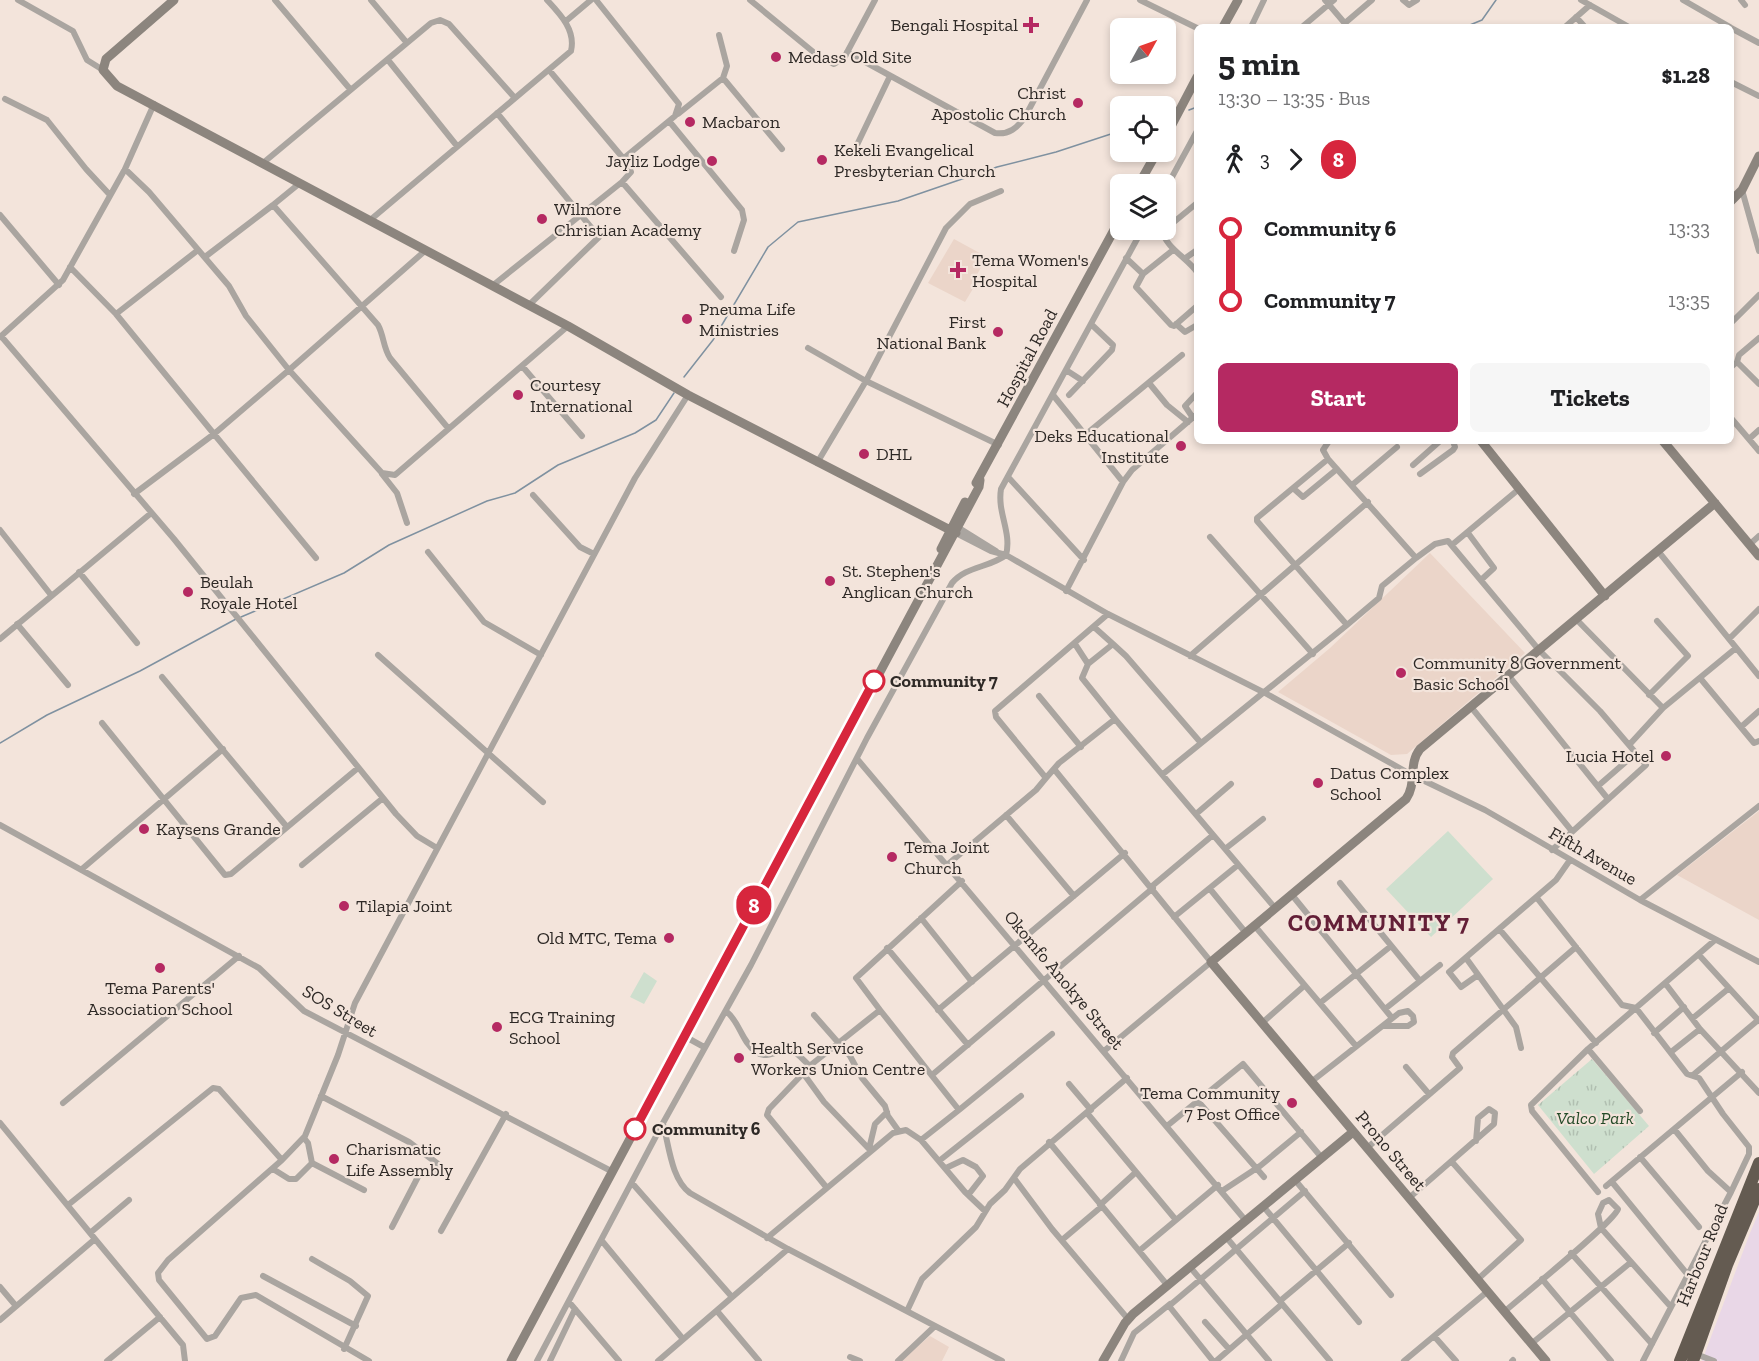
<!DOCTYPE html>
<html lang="en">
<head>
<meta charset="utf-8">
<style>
	:root { --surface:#fff; --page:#f6f6f6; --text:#202124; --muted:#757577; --accent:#b52962 }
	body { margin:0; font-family:"Zilla Slab",serif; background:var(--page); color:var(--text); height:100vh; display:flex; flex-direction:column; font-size:22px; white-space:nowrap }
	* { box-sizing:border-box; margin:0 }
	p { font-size:20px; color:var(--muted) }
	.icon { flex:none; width:33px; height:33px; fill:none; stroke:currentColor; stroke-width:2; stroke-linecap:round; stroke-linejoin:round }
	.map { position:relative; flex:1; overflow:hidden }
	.panel { position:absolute; left:1194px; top:24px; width:540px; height:420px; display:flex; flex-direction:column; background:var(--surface); border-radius:9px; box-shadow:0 3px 9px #0003 }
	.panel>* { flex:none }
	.badge { padding:0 12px; border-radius:20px; font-size:21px; line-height:39px }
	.needle { width:39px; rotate:50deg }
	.tools { position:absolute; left:1110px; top:18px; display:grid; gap:12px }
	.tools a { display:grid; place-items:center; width:66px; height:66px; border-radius:9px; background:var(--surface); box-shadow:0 3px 9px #0003; font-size:30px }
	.map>.badge { position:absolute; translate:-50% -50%; box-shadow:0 0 0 3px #fff }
	.legs { display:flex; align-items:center; gap:9px; height:66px; padding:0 24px; font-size:20px }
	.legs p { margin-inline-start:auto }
	.overview { display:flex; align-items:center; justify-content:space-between; height:102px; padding:0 24px }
	h1 { font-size:33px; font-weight:800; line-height:45px }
	.primary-button { display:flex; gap:12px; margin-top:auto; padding:12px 24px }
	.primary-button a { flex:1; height:69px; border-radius:9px; background:var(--accent); color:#fff; font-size:24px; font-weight:800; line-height:69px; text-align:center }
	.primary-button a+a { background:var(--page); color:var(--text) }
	ul { padding:0 24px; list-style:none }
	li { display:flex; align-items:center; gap:21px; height:72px; font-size:22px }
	li i { display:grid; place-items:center; width:9px; height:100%; margin:0 8px; background:currentColor }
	li i::after { content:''; width:15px; height:15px; margin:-8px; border:4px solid; border-radius:50%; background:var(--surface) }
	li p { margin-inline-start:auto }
	li:first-child i { background:linear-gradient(#0000 50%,currentColor 0) }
	li:last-child i { background:linear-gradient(currentColor 50%,#0000 0) }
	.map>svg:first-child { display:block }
</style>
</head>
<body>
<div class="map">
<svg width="1759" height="1361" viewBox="0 0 1759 1361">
	<defs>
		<pattern id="park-tufts" width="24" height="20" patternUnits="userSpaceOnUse" patternTransform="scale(1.5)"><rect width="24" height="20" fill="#cedfce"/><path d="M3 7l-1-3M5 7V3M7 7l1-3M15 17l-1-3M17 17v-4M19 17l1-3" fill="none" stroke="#b1bfb1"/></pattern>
	</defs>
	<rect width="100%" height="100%" fill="#f3e4db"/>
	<!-- industrial -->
	<path fill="#e9d7e7" d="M1759 1212V1361H1702L1750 1233Z"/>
	<!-- built -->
	<path fill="#ebd5c9" d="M954 239 987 257 971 285 974 287 965 302 928 283Z
		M1430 553 1525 653 1407 754 1391 755 1278 692 1330 648Z
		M1759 811V920L1677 875Z
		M930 1336 949 1347 942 1361H900Z"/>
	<!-- park -->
	<path fill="url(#park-tufts)" d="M1592 1059 1649 1126 1594 1174 1538 1105Z"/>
	<!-- pitch -->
	<path fill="#cedfce" d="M1448 831 1493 879 1431 937 1386 889Z
		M644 972 657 981 644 1004 630 997Z"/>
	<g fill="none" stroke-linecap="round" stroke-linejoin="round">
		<!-- stream -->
		<path stroke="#7f91a0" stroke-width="1.5" d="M1465 27 1482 20 1496 0
			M1189 110 1197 107
			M1166 118 1168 117
			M684 377 713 340 768 247 798 222 898 201 997 167 1056 152 1120 131
			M241 617 344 573 389 545 487 501 515 493 558 465 635 433 656 420 674 393
			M0 743 47 715 140 671 236 619"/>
		<!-- street -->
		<path stroke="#aaa5a0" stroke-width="6" d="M18 0 73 31 87 60 103 70
			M275 0 350 89
			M371 0 407 43
			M596 0 679 104 675 116 624 158
			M750 0 817 55 834 64 844 58 875 0
			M1140 0 1197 28
			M1325 0 1348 27
			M1403 0 1409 5 1417 0
			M1581 0 1629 27
			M1683 0 1730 27
			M1741 0 1745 5
			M1576 17 1585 27
			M566 21 591 0
			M1345 23 1372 0
			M1251 27 1264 0
			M1302 27 1334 0
			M1565 27 1590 5
			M1731 28 1759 43
			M719 35 727 66 723 78
			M847 52 995 133C1009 135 1017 128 1025 117L1087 0
			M388 60 457 146
			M549 70 628 164 631 172 622 182 721 297
			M1731 82 1759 96
			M5 99 47 120 86 169 110 195
			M497 113 599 237 529 305
			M678 114 723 78 782 149
			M669 121 742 210 744 220 734 251
			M855 149 890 76
			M263 163 431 23 440 20 449 24 514 97
			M125 169 149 192 229 286 246 316 289 370 214 434 316 558
			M300 183 273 205 378 325C384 336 383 347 390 358L448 428
			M1166 188 1197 131
			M1742 190 1759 251
			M1197 203 1163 231C1164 246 1187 258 1197 272
			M0 215 59 285
			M369 221 571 51C576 30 560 14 547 0
			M426 250 289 370 382 473 395 475 568 326
			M205 257 273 205
			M1187 257 1197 250
			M1126 258 1143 274 1173 250
			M70 267 116 314 214 434 134 494
			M1143 274 1136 287 1171 325 1174 326 1197 306
			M492 286 622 182
			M116 314 198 250
			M1731 323 1759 295
			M1176 324 1185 332 1197 325
			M1 336 174 539 396 814 417 836 437 848
			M0 337 63 280 125 169 154 104
			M808 348 866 381 999 445
			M1737 362 1759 384
			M522 366 582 436
			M1731 367 1737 362 1739 355 1759 338
			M1066 370 1083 381
			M1149 383 1167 405 1188 422
			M1053 395 1123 482
			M1069 395 1112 350 1113 345 1091 324
			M1193 418 1185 406 1197 393
			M1731 418 1759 451
			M1085 435 1182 355
			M1749 439 1759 430
			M1329 441 1323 450 1328 459 1416 558
			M1328 459 1293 488 1303 497 1337 469
			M817 463 866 381 946 228 970 204 1001 191
			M1413 465 1440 441
			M382 474 397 493 407 523
			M1420 474 1453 450 1455 447 1453 441
			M1009 478 1084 560
			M1352 485 1397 447
			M1293 488 1257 518V521L1347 625
			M533 495 580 547 594 554
			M959 528 996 551
			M0 530 51 595
			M956 533 991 551 1006 555 1108 614 1265 693 1412 775 1485 810 1640 900 1759 962
			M1468 533 1494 568 1481 580
			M1210 537 1313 654
			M1453 544 1519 489
			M1749 545 1759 536
			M1658 551 1759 676
			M428 552 484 622 541 655
			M79 572 137 643
			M1066 591 1123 482 1132 470 1197 414
			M1576 619 1663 708
			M17 624 68 685
			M1094 627 1113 644 1088 664 1082 678 1115 719
			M0 639 150 514
			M1729 639 1759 609
			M1075 644 1088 664
			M1113 644 1126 656 1201 743
			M378 655 543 802
			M1190 656 1368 502
			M1508 675 1608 799
			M162 677 287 827
			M1700 678 1754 743 1759 741
			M1649 695 1688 656 1657 621
			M1039 696 1081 747
			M1471 707 1571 830
			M102 723 225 875 231 874 358 768
			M1741 727 1759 711
			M1630 744 1663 708 1736 648
			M858 760 1246 1221
			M1054 769 1211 962 1104 1051
			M1163 774 1347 625 1379 598 1382 586 1416 558 1435 544 1448 541 1539 650 1600 711 1646 765 1552 850
			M1046 778 1059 763 1115 719 1275 908
			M1598 786 1636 753
			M1196 814 1231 784
			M1006 815 1074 896
			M0 825 259 968 304 1011 613 1172
			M1225 849 1263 819
			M302 865 383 798
			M947 865 1036 790 1046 778 996 717 995 711 1108 614
			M82 869 223 749
			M1340 883 1420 981
			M1151 887 1213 835
			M1210 889 1246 933
			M1292 895 1392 1018
			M1537 898 1622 1005 1636 1008 1687 1074 1699 1078 1723 1114 1749 1147V1154L1731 1192
			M1640 900 1759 806
			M1174 917 1238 865
			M921 918 972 982
			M1254 925 1356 1046
			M1500 930 1596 1043
			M887 948 968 1045
			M1699 955 1759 1021
			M1466 958 1516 1027 1521 1048
			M1478 975 1461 987 1449 972 1556 880 1570 860
			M1665 983 1700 1029 1759 1093
			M1320 1003 1391 946
			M1385 1009 1440 965
			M880 1010 856 978 962 881
			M938 1010 1125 853
			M726 1011C740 1022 741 1041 756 1052 769 1061 779 1047 792 1051 798 1053 804 1061 810 1066
			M814 1015 850 1056 862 1078 885 1106 888 1116 898 1130
			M1693 1018 1728 989
			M1262 1023 1304 986
			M1654 1033 1684 1007
			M684 1036 704 1047
			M1588 1049 1640 1111
			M1671 1052 1700 1029
			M1406 1067 1429 1094
			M803 1073 824 1102 871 1151
			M932 1075 1153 888
			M1693 1075 1757 1021
			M1311 1082 1399 1013 1408 1011 1413 1016 1414 1022 1408 1026H1383
			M1069 1084 1091 1110
			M321 1096 409 1142 438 1164V1170L420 1173 392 1227
			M1197 1100 1264 1177
			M63 1103 239 956
			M959 1110 1052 1034
			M1087 1113 1176 1220
			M0 1123 95 1239
			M663 1124C669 1145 671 1179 690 1193L788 1249 1002 1361
			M1167 1126 1243 1064 1322 1158
			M304 1138 308 1143 312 1163 364 1190
			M1049 1142 1168 1286
			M1367 1148 1460 1068 1452 1057 1453 1053 1576 947
			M869 1149 875 1124 887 1112
			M1640 1157 1699 1227
			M282 1160 168 1260 158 1273 159 1280 207 1339 215 1336 241 1298 256 1295 369 1361
			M939 1161 1021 1096
			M1452 1162 1521 1240 1478 1279
			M946 1168 963 1160 976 1167 983 1176 969 1194
			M273 1169 289 1179H296L312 1163
			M1014 1178 1052 1229 1128 1319
			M1295 1180 1391 1295
			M1612 1182 1688 1275
			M632 1183 732 1297
			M1606 1186 1742 1072
			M827 1188 893 1133 906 1130 921 1140 965 1192 985 1211
			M1222 1191 1260 1166 1301 1132
			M1598 1192 1532 1111 1531 1105 1588 1049 1715 940
			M1409 1198 1494 1124 1495 1113 1489 1109 1478 1118 1476 1141
			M68 1205 213 1088 219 1089 282 1160 305 1136 338 1055 355 1003 635 478 688 395
			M1100 1205 1135 1173
			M1263 1206 1359 1322
			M441 1231 506 1114
			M90 1233 129 1200
			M1226 1237 1330 1361
			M767 1238 827 1188 767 1115 769 1109 812 1064 880 1010 959 1110 921 1140
			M1062 1240 1101 1207
			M602 1241 683 1339
			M1139 1251 1218 1185
			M1571 1253 1652 1344
			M312 1259 350 1281 368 1296 344 1349
			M1190 1267 1269 1361
			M263 1276 356 1326
			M1542 1279 1611 1361
			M0 1287 16 1306
			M1280 1301 1349 1243
			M569 1302 619 1361
			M717 1311 759 1361
			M907 1311 922 1279 976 1227 990 1204 1005 1190 1020 1169 1127 1078
			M1504 1312C1521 1297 1614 1222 1618 1209L1609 1200 1603 1203 1598 1214 1601 1228 1671 1307
			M0 1320 95 1239 183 1345 185 1361
			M1205 1322 1229 1349
			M1434 1336 1456 1361
			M1531 1344 1630 1263
			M1696 1354 1714 1361
			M850 1357 860 1361
			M107 1361 160 1317
			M537 1361 663 1123 751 965 867 738 952 583C966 566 989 568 1006 555 1012 532 997 513 1001 489L1142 230
			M550 1361 575 1309
			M658 1361 788 1249
			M898 1361 935 1326
			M1121 1361 1134 1333 1170 1304
			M1213 1361 1169 1306 1305 1191
			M1216 1361 1282 1304
			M1404 1361 1488 1291
			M1512 1361 1513 1360
			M1643 1361 1731 1192 1708 1171 1674 1129"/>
		<!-- secondary -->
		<path stroke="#8c857e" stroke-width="9" d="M174 0 106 59 103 70 117 86 568 326 688 395 956 533
			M1223 27 1238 0
			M1166 136 1197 77
			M1139 184 1157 152
			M1731 201 1742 190 1759 156
			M1481 441 1605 596
			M1663 441 1759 556
			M976 483 1120 219
			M941 549 965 502
			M511 1361 979 487 980 480
			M1103 1361 1125 1323 1133 1314 1353 1132
			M1546 1361 1211 962 1406 799C1417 784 1408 764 1420 749L1715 503"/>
		<!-- highway -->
		<path stroke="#645b51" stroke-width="12" d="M1680 1361 1759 1163
			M1693 1361 1727 1265 1759 1189"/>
	</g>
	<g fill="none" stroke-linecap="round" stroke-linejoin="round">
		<!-- line-1 casing -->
		<g stroke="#fff" stroke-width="14">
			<path id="line-1" d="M635 1129 874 681"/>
		</g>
		<!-- line-1 -->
		<use href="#line-1" stroke="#d7263d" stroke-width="9"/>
	</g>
	<!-- markers -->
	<g fill="#b52962" stroke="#f3e4db" stroke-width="2">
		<path d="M1028 16h6v6h6v6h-6v6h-6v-6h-6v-6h6z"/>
		<circle cx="776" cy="57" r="6"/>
		<circle cx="1078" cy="103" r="6"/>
		<circle cx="690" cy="122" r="6"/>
		<circle cx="822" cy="160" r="6"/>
		<circle cx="712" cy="161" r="6"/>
		<circle cx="542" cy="219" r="6"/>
		<path d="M955 261h6v6h6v6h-6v6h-6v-6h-6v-6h6z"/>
		<circle cx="687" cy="319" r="6"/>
		<circle cx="998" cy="332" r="6"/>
		<circle cx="518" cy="395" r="6"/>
		<circle cx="1181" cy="446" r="6"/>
		<circle cx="864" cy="454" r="6"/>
		<circle cx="830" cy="581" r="6"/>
		<circle cx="188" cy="592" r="6"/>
		<circle cx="1401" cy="673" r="6"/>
		<circle cx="1666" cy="756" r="6"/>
		<circle cx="1318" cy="783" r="6"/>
		<circle cx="144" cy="829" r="6"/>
		<circle cx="892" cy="857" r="6"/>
		<circle cx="344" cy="906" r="6"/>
		<circle cx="669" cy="938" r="6"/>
		<circle cx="160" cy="968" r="6"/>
		<circle cx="497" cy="1027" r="6"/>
		<circle cx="739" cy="1058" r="6"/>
		<circle cx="1292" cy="1103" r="6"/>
		<circle cx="334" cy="1159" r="6"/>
	</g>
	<g fill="#fff" stroke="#d7263d" stroke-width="3">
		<circle cx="874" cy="681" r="10"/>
		<circle cx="635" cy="1129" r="10"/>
	</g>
	<g text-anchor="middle" stroke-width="4.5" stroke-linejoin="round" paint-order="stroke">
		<!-- poi labels -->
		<g font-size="18" fill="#2e2926" stroke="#f3e4db" text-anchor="start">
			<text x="1018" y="31" text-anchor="end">Bengali Hospital</text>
			<text x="788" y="63">Medass Old Site</text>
			<text x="1066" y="99" text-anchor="end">Christ<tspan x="1066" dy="21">Apostolic Church</tspan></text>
			<text x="702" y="128">Macbaron</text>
			<text x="834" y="156">Kekeli Evangelical<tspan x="834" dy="21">Presbyterian Church</tspan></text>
			<text x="700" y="167" text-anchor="end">Jayliz Lodge</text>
			<text x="554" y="215">Wilmore<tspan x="554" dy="21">Christian Academy</tspan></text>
			<text x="972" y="266">Tema Women's<tspan x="972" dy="21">Hospital</tspan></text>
			<text x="699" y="315">Pneuma Life<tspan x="699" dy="21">Ministries</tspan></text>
			<text x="986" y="328" text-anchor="end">First<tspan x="986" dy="21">National Bank</tspan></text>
			<text x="530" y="391">Courtesy<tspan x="530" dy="21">International</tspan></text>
			<text x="1169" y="442" text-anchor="end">Deks Educational<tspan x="1169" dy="21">Institute</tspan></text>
			<text x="876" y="460">DHL</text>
			<text x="842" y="577">St. Stephen's<tspan x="842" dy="21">Anglican Church</tspan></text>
			<text x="200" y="588">Beulah<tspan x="200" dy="21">Royale Hotel</tspan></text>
			<text x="1413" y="669">Community 8 Government<tspan x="1413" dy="21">Basic School</tspan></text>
			<text x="1654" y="762" text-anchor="end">Lucia Hotel</text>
			<text x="1330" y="779">Datus Complex<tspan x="1330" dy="21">School</tspan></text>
			<text x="156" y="835">Kaysens Grande</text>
			<text x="904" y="853">Tema Joint<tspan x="904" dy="21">Church</tspan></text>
			<text x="356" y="912">Tilapia Joint</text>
			<text x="657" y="944" text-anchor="end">Old MTC, Tema</text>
			<text x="160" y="994" text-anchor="middle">Tema Parents'<tspan x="160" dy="21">Association School</tspan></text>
			<text x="509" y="1023">ECG Training<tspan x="509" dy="21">School</tspan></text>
			<text x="751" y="1054">Health Service<tspan x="751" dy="21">Workers Union Centre</tspan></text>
			<text x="1280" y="1099" text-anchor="end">Tema Community<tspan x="1280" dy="21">7 Post Office</tspan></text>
			<text x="346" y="1155">Charismatic<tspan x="346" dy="21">Life Assembly</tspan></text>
		</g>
		<!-- street labels -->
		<g font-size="18" fill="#2e2926" stroke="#f3e4db">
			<text transform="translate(1027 358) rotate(-62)" y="6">Hospital Road</text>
			<text transform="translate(1593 856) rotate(30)" y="6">Fifth Avenue</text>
			<text transform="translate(1064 980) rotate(50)" y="6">Okomfo Anokye Street</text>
			<text transform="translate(340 1011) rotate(31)" y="6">SOS Street</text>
			<text transform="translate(1391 1151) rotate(50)" y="6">Prono Street</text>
			<text transform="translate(1702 1255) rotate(-68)" y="6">Harbour Road</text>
		</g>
		<!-- stop labels -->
		<g font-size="18" font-weight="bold" fill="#2e2926" stroke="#f3e4db" text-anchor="start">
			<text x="890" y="687">Community 7</text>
			<text x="652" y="1135">Community 6</text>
		</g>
		<!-- park labels -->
		<g font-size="18" font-style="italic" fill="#254b28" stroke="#f3e4db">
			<text x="1595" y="1124">Valco Park</text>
		</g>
		<!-- district labels -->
		<g font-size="24" font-weight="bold" letter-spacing="1.5" fill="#631f37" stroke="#f3e4db">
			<text x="1379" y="931">COMMUNITY 7</text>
		</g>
	</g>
</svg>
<div class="tools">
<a><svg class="needle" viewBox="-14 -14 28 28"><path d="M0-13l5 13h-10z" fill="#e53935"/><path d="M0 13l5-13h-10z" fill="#757577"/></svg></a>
<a><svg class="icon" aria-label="locate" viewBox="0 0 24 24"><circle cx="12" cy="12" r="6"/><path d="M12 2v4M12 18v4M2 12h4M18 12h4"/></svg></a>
<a><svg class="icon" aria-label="layers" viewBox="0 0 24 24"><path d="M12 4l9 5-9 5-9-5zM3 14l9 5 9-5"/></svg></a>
</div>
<b class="badge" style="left:754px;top:905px;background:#d7263d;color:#fff">8</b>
<section class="panel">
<div class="overview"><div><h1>5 min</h1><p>13:30 – 13:35 · Bus</p></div><b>$1.28</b></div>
<div class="legs"><svg class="icon" aria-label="walk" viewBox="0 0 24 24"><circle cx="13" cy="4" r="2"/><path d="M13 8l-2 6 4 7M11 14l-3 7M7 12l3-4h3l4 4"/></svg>3<svg class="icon" aria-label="forward" viewBox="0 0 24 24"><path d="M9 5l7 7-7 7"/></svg><b class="badge" style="background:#d7263d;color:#fff">8</b></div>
<ul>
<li><i style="color:#d7263d"></i><b>Community 6</b><p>13:33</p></li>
<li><i style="color:#d7263d"></i><b>Community 7</b><p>13:35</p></li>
</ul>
<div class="primary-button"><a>Start</a><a>Tickets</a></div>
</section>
</div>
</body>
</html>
